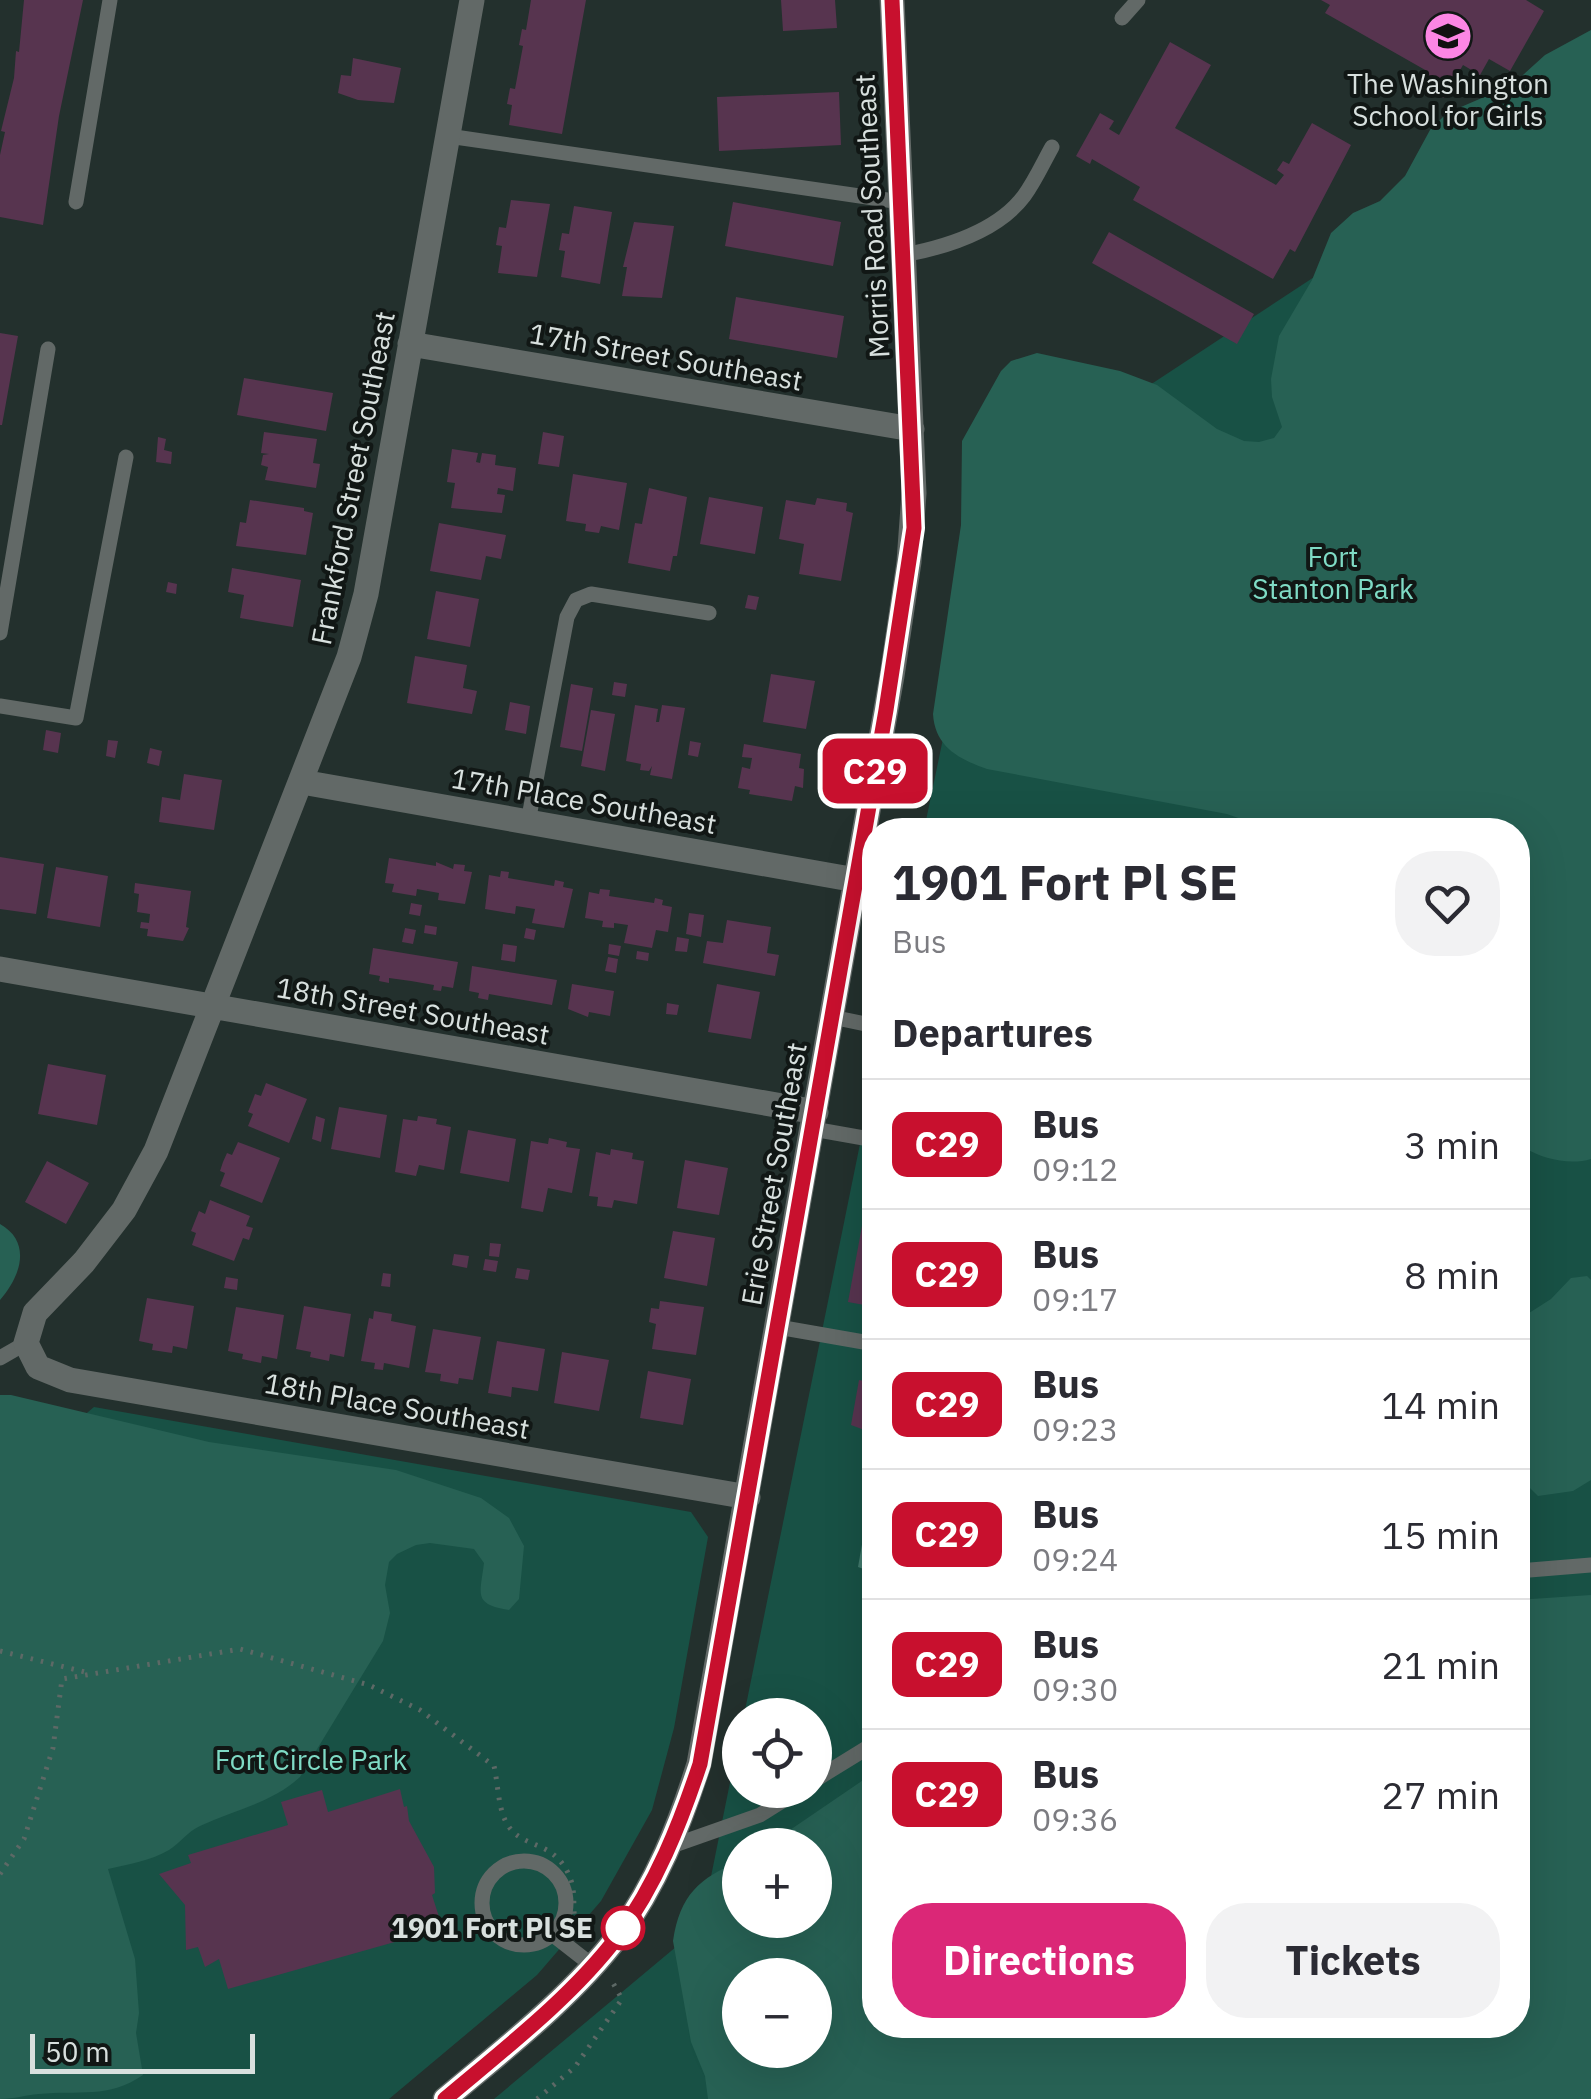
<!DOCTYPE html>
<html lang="en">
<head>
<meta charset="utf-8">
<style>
	:root { --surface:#fff; --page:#f2f2f3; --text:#2b2b33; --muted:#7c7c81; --line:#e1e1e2; --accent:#db2777 }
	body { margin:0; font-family:"IBM Plex Sans",sans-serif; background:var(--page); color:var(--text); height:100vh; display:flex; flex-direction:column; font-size:38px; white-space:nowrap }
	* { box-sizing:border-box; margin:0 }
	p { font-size:32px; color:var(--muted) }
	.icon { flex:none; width:55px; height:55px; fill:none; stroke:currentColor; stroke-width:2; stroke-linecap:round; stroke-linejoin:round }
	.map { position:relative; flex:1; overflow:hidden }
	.side { position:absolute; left:862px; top:818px; width:668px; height:1220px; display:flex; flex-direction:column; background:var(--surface); border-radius:40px; box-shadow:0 10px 40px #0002 }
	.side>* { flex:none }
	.badge { padding:0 20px; border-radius:15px; font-size:35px; line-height:65px }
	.controls { position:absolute; left:722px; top:1698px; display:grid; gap:20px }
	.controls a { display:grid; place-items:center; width:110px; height:110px; border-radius:50%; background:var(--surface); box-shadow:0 10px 40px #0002; font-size:50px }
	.scale { position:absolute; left:30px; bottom:25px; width:225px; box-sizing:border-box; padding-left:10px; border:5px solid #d8e0de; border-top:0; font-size:28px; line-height:35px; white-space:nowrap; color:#d8e0de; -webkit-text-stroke:8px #111715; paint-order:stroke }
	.map>.badge { position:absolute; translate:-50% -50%; box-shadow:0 0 0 5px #fff }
	h2 { padding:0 30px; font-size:38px; line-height:90px }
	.round { display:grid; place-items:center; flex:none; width:105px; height:105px; border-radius:40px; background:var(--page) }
	.headline { display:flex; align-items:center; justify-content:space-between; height:170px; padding:0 30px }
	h1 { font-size:48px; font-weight:700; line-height:75px }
	.cta { display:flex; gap:20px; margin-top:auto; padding:20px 30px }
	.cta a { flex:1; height:115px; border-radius:40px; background:var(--accent); color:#fff; font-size:40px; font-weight:700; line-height:115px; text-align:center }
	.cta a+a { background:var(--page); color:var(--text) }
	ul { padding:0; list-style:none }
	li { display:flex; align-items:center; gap:30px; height:130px; padding:0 30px; border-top:2px solid var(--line) }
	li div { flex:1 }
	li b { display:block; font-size:38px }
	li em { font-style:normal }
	li .badge { min-width:110px; font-weight:700; text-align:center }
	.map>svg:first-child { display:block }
</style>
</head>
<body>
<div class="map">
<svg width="1591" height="2099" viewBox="0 0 1591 2099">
	<rect width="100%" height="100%" fill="#23302d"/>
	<!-- green -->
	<path fill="#185145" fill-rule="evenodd" d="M1591 95V2099H494L701 1926 740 1733V1790H815V1715H744L875 1070V2025H1518V830H924L945 729 972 502ZM740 1845H815V1920H740ZM740 1975H815V2050H740Z
		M94 1407 691 1512 708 1537 674 1728 652 1810 601 1901 537 1975 389 2099H0V1486Z"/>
	<!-- forest -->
	<path fill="#276154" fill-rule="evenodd" d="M1591 30V1159C1568 1166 1537 1158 1518 1143V830H1254L1244 820 1227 814 987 769C959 759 935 747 933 714L961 525 962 441 1001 371 1011 361 1037 353 1120 371 1157 385 1217 429 1244 441 1259 442 1274 438 1282 427 1272 397 1271 379 1279 336 1312 280 1331 233 1353 213 1380 201 1405 176 1430 130 1447 113 1512 85 1545 55Z
		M0 1224C32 1242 21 1276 0 1300Z
		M1587 1276 1591 1280V1480L1573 1491 1538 1496 1518 1476V1320L1551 1299 1571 1278Z
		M0 1395H11L209 1442 396 1470 481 1498 509 1518 524 1546 519 1599 509 1610C473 1604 480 1595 484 1563L474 1549 430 1543 416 1545 397 1554 389 1562 385 1585 390 1613 383 1641 300 1777C272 1803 234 1810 200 1826 187 1832 180 1843 169 1850 150 1861 129 1864 108 1869L135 1959 139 2013 136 2033 143 2075C109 2099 78 2090 39 2094 25 2095 14 2099 0 2099Z
		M1591 1595V2099H708L705 2076 691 2042 673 1941C680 1895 699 1878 740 1861V1920H815V1845H768L875 1772V2025H1518V1600ZM815 1975V2050H740V1975Z"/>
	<!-- water -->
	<path fill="#40786b" d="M871 1494H875V1573L858 1567Z"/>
	<!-- building -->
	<path fill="#57344f" d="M24 0H83L59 116 43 225 0 217V155L5 132 1 131 14 78 16 51 19 52Z
		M531 0H586L562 134 509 125 512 105 507 104 510 88 515 89 523 46 519 45 522 29 526 30Z
		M781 0H835L837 28 783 31Z
		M1321 0H1526L1544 11 1510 71 1489 59 1480 75 1463 65 1444 98 1420 84 1427 71 1325 13 1330 5Z
		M1170 42 1211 65 1175 128 1276 185 1284 175 1277 170 1283 161 1289 164 1312 123 1351 145 1295 252 1290 249 1273 279 1133 200 1140 187 1092 159 1090 164 1076 156 1100 113 1114 121 1109 129 1119 135Z
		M353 58 401 68 394 103 358 100 338 93 341 75 351 76Z
		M839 92 841 145 719 151 717 97Z
		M511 200 550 204 537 277 498 273 502 246 496 245 499 227 506 228Z
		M733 202 841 222 833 266 725 246Z
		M574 206 612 212 600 284 561 277 565 251 559 250 562 233 569 234Z
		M634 222 674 226 662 298 622 296 627 267H623Z
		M1109 232 1254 314 1237 344 1092 263Z
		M736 297 844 316 837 358 729 339Z
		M0 333 18 336 2 425H0Z
		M244 378 333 393 326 431 237 415Z
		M264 432 317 439 313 463 320 464 316 488 265 480 268 467 261 465 263 455 269 454 261 453Z
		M543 432 564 436 559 467 538 464Z
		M158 437 166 439 164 450 172 452 171 464 156 462Z
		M452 449 478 453 476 462 480 463 482 453 496 455 495 465 516 468 513 491 498 488 497 494 505 495 502 513 451 508 455 483 447 482Z
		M573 474 627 483 619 530 601 526 599 533 585 531 586 524 566 521Z
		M649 488 687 497 677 556H673L670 571 628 563 635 523 642 524Z
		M709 497 763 507 755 554 700 544Z
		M817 498 847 503 846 511 853 513 841 581 799 574 804 544 779 539 786 500 815 505Z
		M250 500 304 508V511L313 513 306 555 236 546 240 522 246 523Z
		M439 523 506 535 501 559 486 556 481 580 430 571Z
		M232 568 301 580 293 627 240 618 244 595 228 592Z
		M168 582 177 584 176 594 166 592Z
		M436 591 479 599 470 647 427 639Z
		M748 595 759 597 756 610 745 608Z
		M415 656 467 665 463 688 477 691 472 714 407 703Z
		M771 674 815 681 806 729 763 722Z
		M614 682 627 684 625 697 612 695Z
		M571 684 593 688 582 751 560 747Z
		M510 702 530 706 526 734 505 730Z
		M635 705 658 709 656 722H659L662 705 685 708 672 779 650 775 652 766 649 771 640 770 641 764 626 761Z
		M591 710 615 714 605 771 581 766Z
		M46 730 61 733 58 753 43 750Z
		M108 740 118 741 115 758 106 756Z
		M690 741 701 743 698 757 688 755Z
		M744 744 801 754 799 768 804 769 803 788 795 786 792 801 749 794 750 790 738 788 742 767 750 769 752 758 742 757Z
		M150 748 162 751 159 766 147 763Z
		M184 774 222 780 214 830 159 822 162 797 180 800Z
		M0 857 44 864 36 914 0 909Z
		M389 858 436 866V862L453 869 454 864 465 865 464 871 472 872 465 904 438 900 439 893 417 889 416 896 392 892 394 884 385 883Z
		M56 867 108 876 100 927 47 918Z
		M501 871 509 872 508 878 554 886 555 880 564 882 563 887 573 889 564 928 532 923 535 909 516 906 515 914 485 909 489 875 500 877Z
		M135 883 191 891 186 927 189 928 183 941 147 936 148 929 140 928 141 922 149 923 150 914 137 912 139 894 134 893Z
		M600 889 610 890 609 896 654 903 655 898 663 900 662 905 672 907 668 932 656 930 652 948 624 943 628 925 614 923V928L602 927 603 921 585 918 589 892 599 894Z
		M411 903 422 905 420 916 409 914Z
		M689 913 704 915 701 937 686 934Z
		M727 920 771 927 767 953 779 955 775 976 703 963 707 941 723 943Z
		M425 925 437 927 436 935 424 933Z
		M405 928 416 930 413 944 402 942Z
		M526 928 536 930 534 940 524 938Z
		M677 937 689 939 687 952 675 951Z
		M503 944 517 946 515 962 501 960Z
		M609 944 621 946 619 956 608 954Z
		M373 948 458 962 453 988 442 986 441 991 433 990 434 985 411 981 389 978V983L379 981 380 976 369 974Z
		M637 951 649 953 648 961 636 959Z
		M608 957 618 959 616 973 605 971Z
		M472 966 557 980 552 1005 489 994 488 1000 478 998 479 993 469 991Z
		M572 984 614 991 610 1016 589 1012 588 1017 568 1009Z
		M717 984 760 992 751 1039 708 1032Z
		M667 1003 679 1005 677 1015 666 1014Z
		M48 1064 106 1075 97 1125 38 1114Z
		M266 1083 307 1099 289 1143 248 1126 253 1114 248 1112 252 1102 255 1094 261 1096Z
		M339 1107 387 1115 380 1158 331 1149Z
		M316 1116 325 1119 321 1142 312 1139Z
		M418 1116 437 1119 436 1124 451 1127 444 1170 419 1165 416 1176 395 1172 403 1119 417 1121Z
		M468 1130 516 1139 509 1182 460 1173Z
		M549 1138 567 1142 566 1147 580 1149 572 1193 548 1188 543 1212 521 1208 531 1141 548 1144Z
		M238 1142 280 1158 262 1203 220 1186 225 1173 220 1171 223 1162 227 1153 232 1155Z
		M611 1149 633 1153 632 1159 644 1161 637 1204 614 1200 612 1208 597 1206 598 1197 589 1196 596 1152 610 1155Z
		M685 1160 728 1168 719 1215 677 1208Z
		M47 1161 89 1183 66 1224 25 1202Z
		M873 1166H875V1307L848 1302Z
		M210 1200 250 1216 246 1226 253 1228 249 1240 243 1238 234 1261 192 1245 196 1233 191 1231 199 1211 205 1214Z
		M673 1231 715 1238 707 1286 664 1278Z
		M490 1243 501 1244 499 1257 489 1256Z
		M454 1254 469 1256 467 1268 452 1265Z
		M485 1259 498 1261 496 1272 483 1270Z
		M517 1268 530 1270 528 1280 515 1278Z
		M383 1273 391 1274 390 1287 381 1286Z
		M226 1277 238 1279 237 1290 224 1288Z
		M147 1298 194 1306 187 1349 173 1346 172 1353 152 1350 153 1344 139 1341Z
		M660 1301 704 1307 696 1355 652 1349 656 1324 649 1322 651 1308 659 1309Z
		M304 1306 351 1314 344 1357 330 1354 329 1361 310 1357 311 1352 296 1349Z
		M236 1307 284 1315 277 1359 262 1356 261 1363 242 1359 243 1354 228 1351Z
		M374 1311 392 1314 391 1321 416 1326 409 1368 384 1363 383 1370 374 1369 375 1363 361 1361 369 1318 373 1319Z
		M433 1329 481 1337 473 1380 459 1378 458 1384 440 1381 441 1374 425 1372Z
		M497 1341 545 1349 538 1391 512 1387 511 1397 488 1393Z
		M562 1352 609 1360 599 1411 554 1403Z
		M648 1371 691 1379 683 1425 640 1418Z
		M859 1380 875 1383V1434L851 1425Z
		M400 1789 404 1807 407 1806 409 1821 434 1867 435 1893 432 1895 441 1923 421 1928 423 1934 228 1989 219 1959 205 1967 198 1947 186 1950 185 1905 159 1874 191 1863 188 1855 288 1825 281 1802 322 1790 328 1812Z"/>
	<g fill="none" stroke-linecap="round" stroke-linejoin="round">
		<!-- path -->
		<path stroke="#5d6966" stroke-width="5" stroke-dasharray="2.5 8" stroke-linecap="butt" d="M0 1651 89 1673
			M0 1874 24 1839 53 1748 62 1679 240 1649 369 1685 420 1710 494 1766C498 1783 498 1807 506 1822 520 1849 550 1839 567 1871 578 1892 571 1905 576 1925
			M537 2099 575 2067 622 1999 613 1983"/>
		<!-- service -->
		<path stroke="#626967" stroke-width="15" d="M1122 18 1138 0
			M448 136 901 202
			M76 202 110 0
			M904 255C946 247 997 232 1024 196 1035 181 1043 163 1052 147
			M0 633 48 349
			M0 706 76 718 126 457
			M528 822 567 617 576 600 591 594 709 613
			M832 1017 875 1026
			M813 1129 875 1140
			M778 1327 875 1344
			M0 1358 26 1343
			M1518 1571 1591 1565
			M815 1780 875 1743
			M669 1847 760 1815 800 1790
			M482 1903a42 42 0 1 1 84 0a42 42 0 1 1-84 0Z
			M552 1934 593 1966"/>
		<!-- minor -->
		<path stroke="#626967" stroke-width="25" d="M472 0 366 594 349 657 156 1151 124 1210 84 1262 35 1313 26 1343 38 1367 70 1380 748 1497
			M410 344 912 429
			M302 782 856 880
			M0 969 816 1112
			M445 2099C503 2050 572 1997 618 1936 656 1885 680 1824 699 1764L892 676 909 562 914 493 892 0"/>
	</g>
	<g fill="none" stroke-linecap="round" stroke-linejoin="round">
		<!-- line casing -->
		<g stroke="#fff" stroke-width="22">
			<path id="line" d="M445 2099C503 2050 572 1997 618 1936 656 1885 680 1824 700 1764L886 710 914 528 892 0"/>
		</g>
		<!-- line -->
		<use href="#line" stroke="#c8102e" stroke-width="15"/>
	</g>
	<!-- icons -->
	<defs>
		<g id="school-disc" transform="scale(2.5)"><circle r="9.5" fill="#fc86e4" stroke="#111715"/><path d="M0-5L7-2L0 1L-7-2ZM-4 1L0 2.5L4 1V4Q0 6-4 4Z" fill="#111"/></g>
	</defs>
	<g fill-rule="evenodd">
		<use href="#school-disc" x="1448" y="36"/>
	</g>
	<!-- markers -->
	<circle fill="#fff" stroke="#c8102e" stroke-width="5" cx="623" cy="1928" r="20"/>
	<g text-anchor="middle" stroke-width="8" stroke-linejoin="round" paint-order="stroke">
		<!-- poi labels -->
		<g font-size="28" fill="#d8e0de" stroke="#111715">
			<text x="1448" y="94">The Washington<tspan x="1448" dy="32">School for Girls</tspan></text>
		</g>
		<!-- street labels -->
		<g font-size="28" fill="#d8e0de" stroke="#111715">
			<text transform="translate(872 216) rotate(-93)" y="10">Morris Road Southeast</text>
			<text transform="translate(666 357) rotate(10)" y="10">17th Street Southeast</text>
			<text transform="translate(353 478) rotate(-79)" y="10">Frankford Street Southeast</text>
			<text transform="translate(584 801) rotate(10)" y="10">17th Place Southeast</text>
			<text transform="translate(413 1011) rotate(10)" y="10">18th Street Southeast</text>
			<text transform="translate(774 1174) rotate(-80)" y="10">Erie Street Southeast</text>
			<text transform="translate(397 1406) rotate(10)" y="10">18th Place Southeast</text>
		</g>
		<!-- park labels -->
		<g font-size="28" fill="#7fdbc5" stroke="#111715">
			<text x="1333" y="567">Fort<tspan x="1333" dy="32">Stanton Park</tspan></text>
			<text x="311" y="1770">Fort Circle Park</text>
		</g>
		<!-- stop labels -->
		<g font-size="28" font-weight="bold" fill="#d8e0de" stroke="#111715" text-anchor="end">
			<text x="593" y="1938">1901 Fort Pl SE</text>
		</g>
	</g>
</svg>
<div class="controls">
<a><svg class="icon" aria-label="locate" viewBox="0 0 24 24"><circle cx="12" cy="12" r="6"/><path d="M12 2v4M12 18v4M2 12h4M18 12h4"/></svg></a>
<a>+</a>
<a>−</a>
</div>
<div class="scale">50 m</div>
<b class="badge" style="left:875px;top:771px;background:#c8102e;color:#fff">C29</b>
<section class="side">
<div class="headline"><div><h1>1901 Fort Pl SE</h1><p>Bus</p></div><a class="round"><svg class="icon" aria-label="heart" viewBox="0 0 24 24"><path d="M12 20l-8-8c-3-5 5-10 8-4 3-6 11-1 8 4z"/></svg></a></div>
<h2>Departures</h2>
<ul>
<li><span class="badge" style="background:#c8102e;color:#fff">C29</span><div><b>Bus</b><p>09:12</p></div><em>3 min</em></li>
<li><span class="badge" style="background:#c8102e;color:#fff">C29</span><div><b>Bus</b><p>09:17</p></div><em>8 min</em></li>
<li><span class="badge" style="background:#c8102e;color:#fff">C29</span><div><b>Bus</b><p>09:23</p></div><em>14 min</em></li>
<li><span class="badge" style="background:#c8102e;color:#fff">C29</span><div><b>Bus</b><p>09:24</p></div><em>15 min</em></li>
<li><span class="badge" style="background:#c8102e;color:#fff">C29</span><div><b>Bus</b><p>09:30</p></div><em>21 min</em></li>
<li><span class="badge" style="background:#c8102e;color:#fff">C29</span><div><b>Bus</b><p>09:36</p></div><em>27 min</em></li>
</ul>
<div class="cta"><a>Directions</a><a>Tickets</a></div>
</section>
</div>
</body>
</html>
